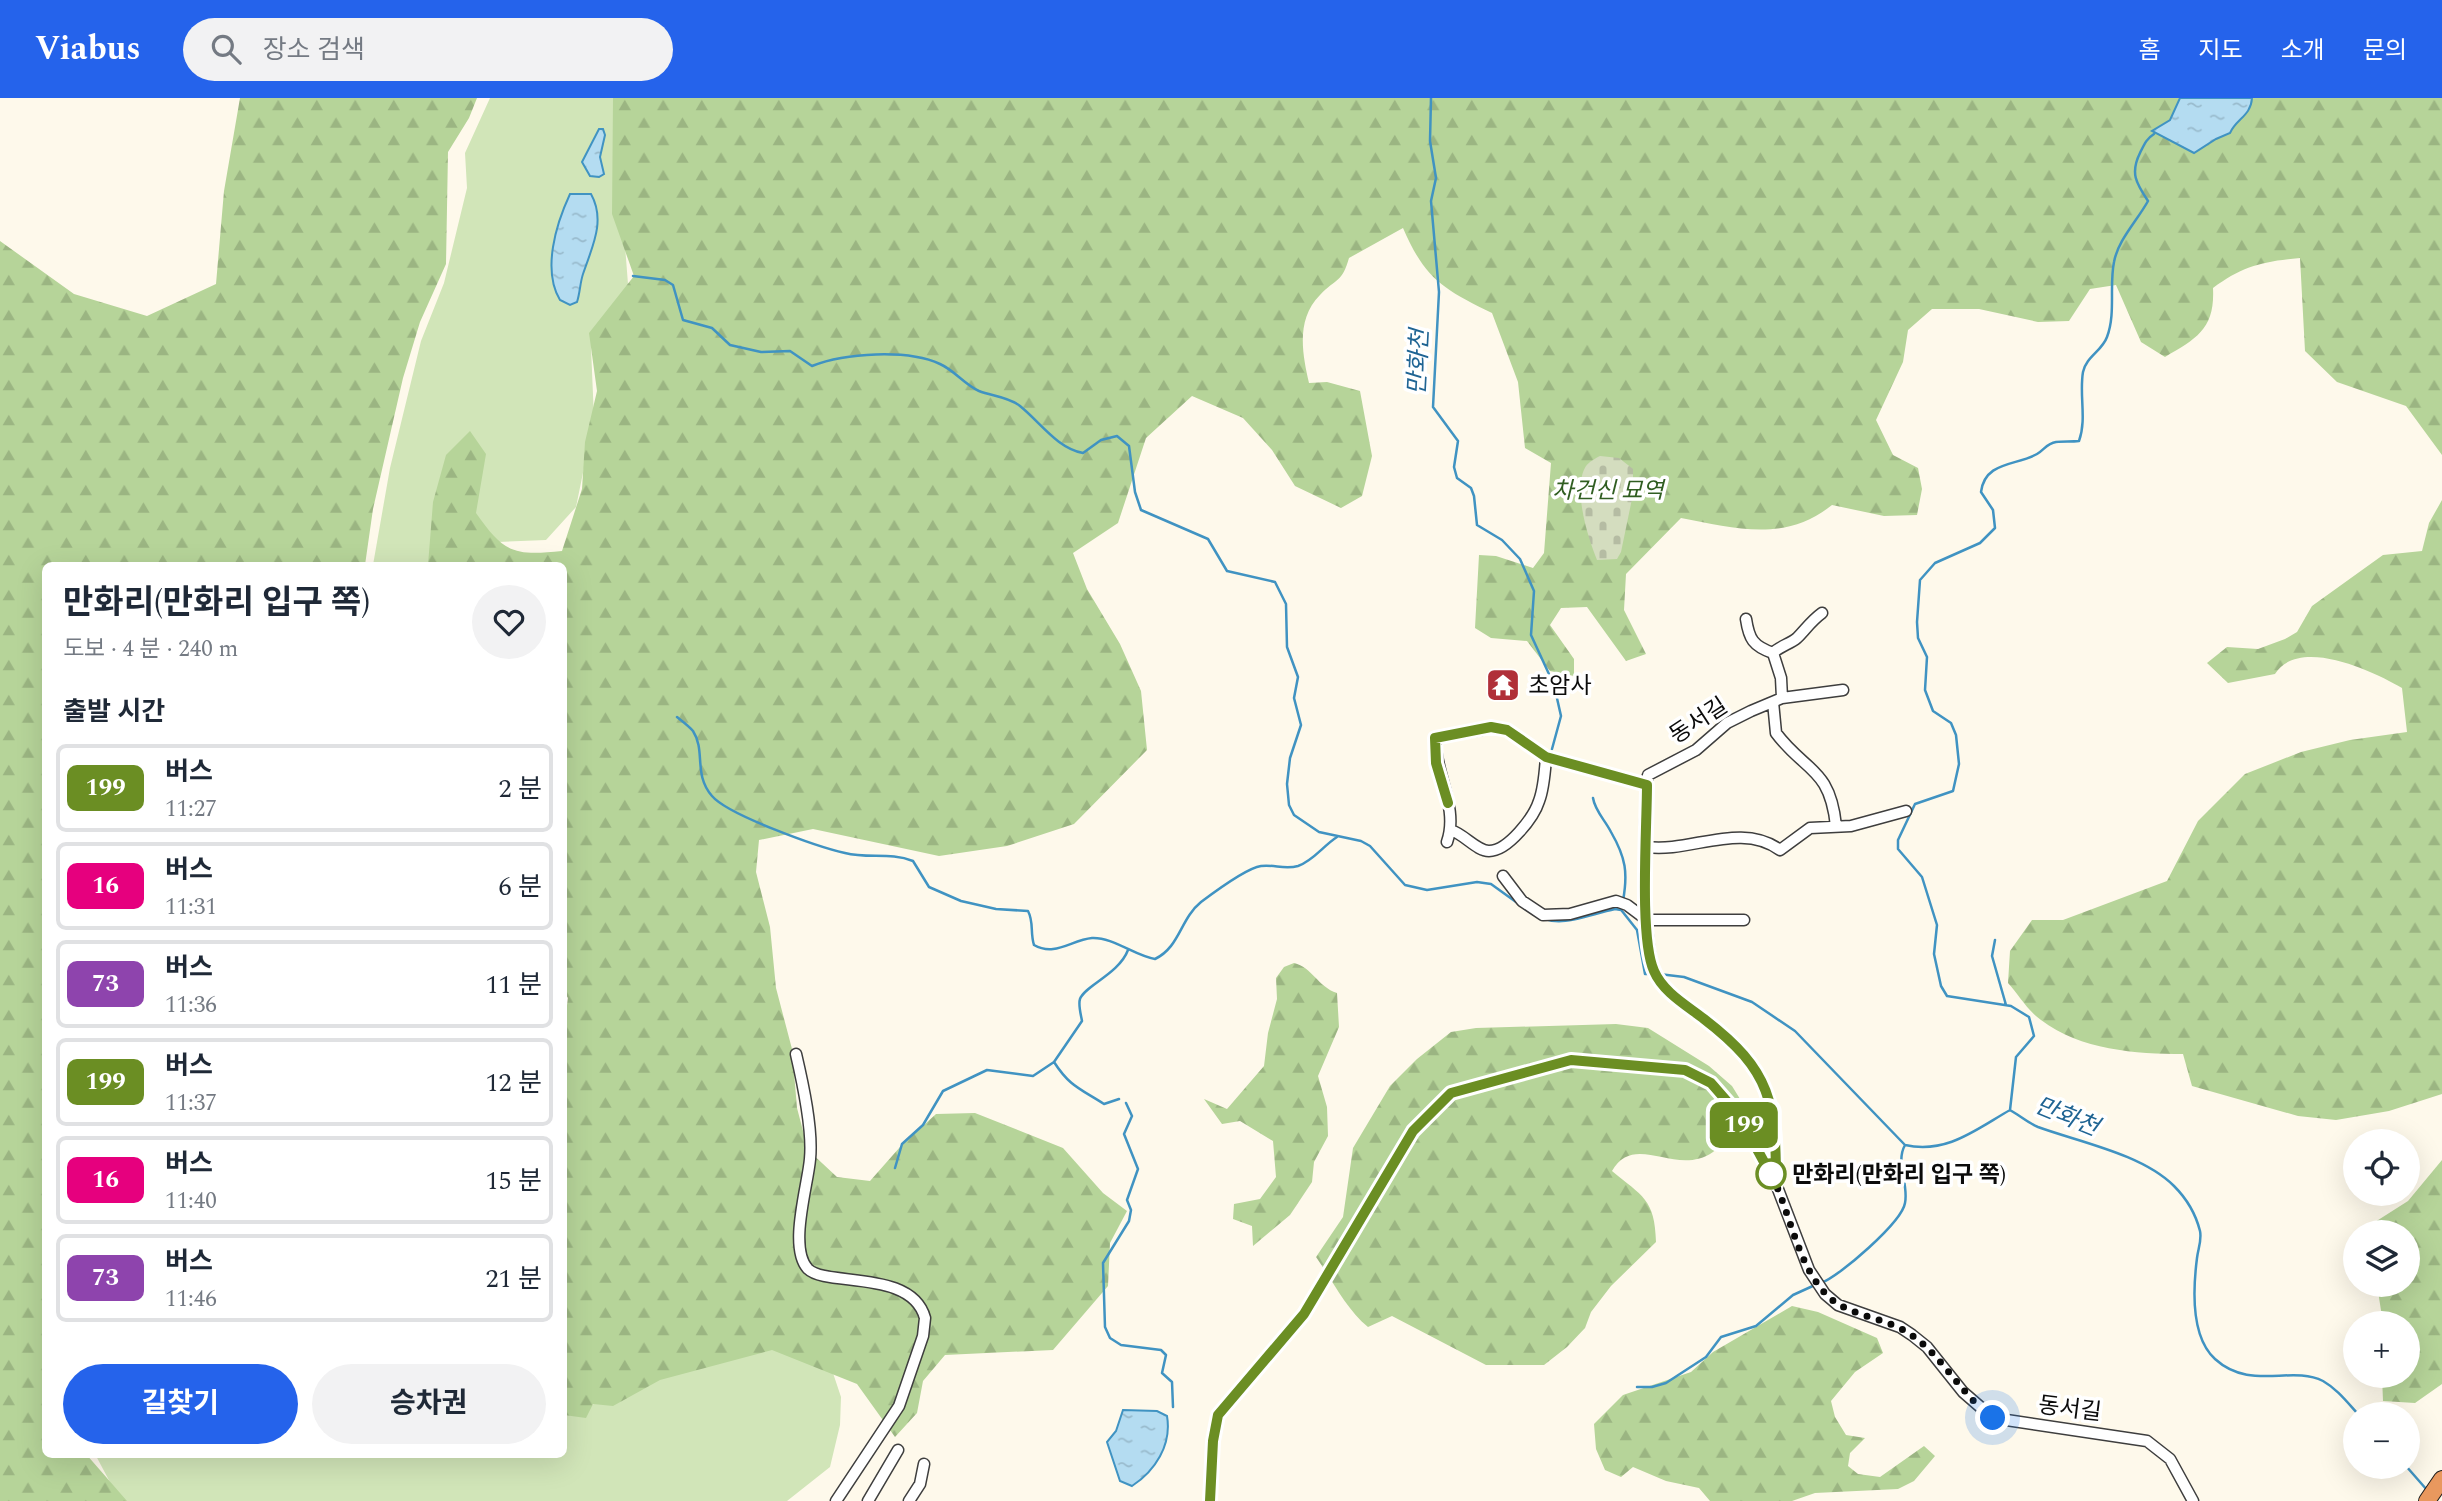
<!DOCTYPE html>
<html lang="ko">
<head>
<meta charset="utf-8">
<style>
	:root { --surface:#fff; --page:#f2f2f3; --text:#1f2937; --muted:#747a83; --line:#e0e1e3; --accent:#2563eb }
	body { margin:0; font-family:Spectral,"Noto Sans KR",serif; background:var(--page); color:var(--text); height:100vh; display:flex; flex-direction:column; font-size:26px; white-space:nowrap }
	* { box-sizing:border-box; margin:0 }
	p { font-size:23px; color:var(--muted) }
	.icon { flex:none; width:38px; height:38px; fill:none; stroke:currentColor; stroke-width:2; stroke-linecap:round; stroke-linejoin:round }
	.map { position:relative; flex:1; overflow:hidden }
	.details { position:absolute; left:42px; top:464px; width:525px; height:896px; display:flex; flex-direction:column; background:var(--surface); border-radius:10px; box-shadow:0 7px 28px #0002 }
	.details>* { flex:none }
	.badge { padding:0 14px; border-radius:10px; font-size:24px; line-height:46px }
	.controls { position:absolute; left:2343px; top:1031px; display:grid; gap:14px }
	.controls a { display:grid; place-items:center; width:77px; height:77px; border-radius:50%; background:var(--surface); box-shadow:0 7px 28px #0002; font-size:35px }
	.you { position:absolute; width:35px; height:35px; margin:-18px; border:5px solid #fff; border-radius:50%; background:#1a73e8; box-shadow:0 0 0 10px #1a73e833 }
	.map>.badge { position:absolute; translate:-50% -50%; box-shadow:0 0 0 4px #fff }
	h2 { padding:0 21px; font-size:26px; line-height:63px }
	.round { display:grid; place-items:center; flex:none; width:74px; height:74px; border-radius:37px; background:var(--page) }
	.summary { display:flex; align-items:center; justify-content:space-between; height:119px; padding:0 21px }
	h1 { font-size:33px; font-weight:700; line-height:52px }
	.cta { display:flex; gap:14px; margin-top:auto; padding:14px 21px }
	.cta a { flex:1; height:80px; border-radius:42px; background:var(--accent); color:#fff; font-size:28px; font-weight:700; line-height:80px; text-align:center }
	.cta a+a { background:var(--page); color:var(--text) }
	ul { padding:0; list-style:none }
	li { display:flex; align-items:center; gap:21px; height:88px; margin:0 14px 10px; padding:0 7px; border:4px solid var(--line); border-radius:10px }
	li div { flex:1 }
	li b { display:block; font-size:26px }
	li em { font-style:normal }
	li .badge { min-width:77px; font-weight:700; text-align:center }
	header { display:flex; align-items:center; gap:42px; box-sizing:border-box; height:98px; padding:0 35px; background:var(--accent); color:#fff }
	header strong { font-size:33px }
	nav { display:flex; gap:38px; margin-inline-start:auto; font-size:24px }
	.search { width:490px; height:63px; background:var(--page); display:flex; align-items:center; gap:18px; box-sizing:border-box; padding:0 24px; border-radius:38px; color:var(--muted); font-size:26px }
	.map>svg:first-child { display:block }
</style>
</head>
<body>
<header>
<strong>Viabus</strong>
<div class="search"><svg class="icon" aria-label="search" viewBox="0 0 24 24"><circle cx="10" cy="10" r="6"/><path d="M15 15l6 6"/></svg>장소 검색</div>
<nav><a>홈</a><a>지도</a><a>소개</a><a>문의</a></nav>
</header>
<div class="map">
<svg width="2442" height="1403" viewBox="0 0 2442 1403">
	<defs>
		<pattern id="forest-firs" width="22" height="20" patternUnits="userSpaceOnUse" patternTransform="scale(1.75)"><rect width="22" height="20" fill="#b6d499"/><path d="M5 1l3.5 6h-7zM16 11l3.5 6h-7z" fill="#9bb582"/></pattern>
		<pattern id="cemetery-stones" width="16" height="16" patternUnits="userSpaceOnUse" patternTransform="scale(1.75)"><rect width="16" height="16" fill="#d4ddbf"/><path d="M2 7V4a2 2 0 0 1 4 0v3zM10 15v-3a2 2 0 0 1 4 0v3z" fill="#b5bca3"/></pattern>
		<pattern id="water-ripples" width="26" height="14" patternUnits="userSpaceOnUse" patternTransform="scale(1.75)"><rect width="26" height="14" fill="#b4dcf1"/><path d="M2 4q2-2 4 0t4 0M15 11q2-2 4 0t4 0" fill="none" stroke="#99bbcd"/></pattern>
	</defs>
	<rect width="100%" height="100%" fill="#fef9eb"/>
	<!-- grass -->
	<path fill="#d1e5b8" d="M490 0H625L616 32 628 186 591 249 594 321 576 409 546 442 450 446 440 467H373L390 370 421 243 444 185 467 90 465 55Z
		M779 1243 825 1251 841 1299 840 1327 830 1369 787 1403H120L95 1356H564V1318L579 1314 654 1273Z"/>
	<!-- forest -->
	<path fill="url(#forest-firs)" d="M240 0H477L469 20 448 54 446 166 420 224 403 280 373 411 365 467H46V1356H86L127 1403H0V143L74 196 147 218 216 186 224 93Z
		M613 0H2442V357L2406 308 2337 284 2305 253 2300 160C2264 163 2242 168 2213 190 2215 230 2198 240 2165 259L2141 244 2116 187 2090 191 2069 223 2038 224 1979 211H1932L1908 232 1903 264 1876 322 1893 357 1918 370 1922 391 1917 417 1884 418 1832 407C1785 445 1735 430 1681 420L1626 476 1624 512 1646 556 1626 563 1587 509 1561 510 1550 527 1574 561V578L1550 573 1527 543 1491 540 1475 530 1479 457 1496 458 1533 470 1544 455 1551 365 1525 350 1518 284 1492 215C1443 191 1425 181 1403 130L1349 160C1342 185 1336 180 1320 197 1296 221 1302 255 1309 285L1327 284 1360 293 1372 358 1362 398 1341 410 1295 388 1272 352 1243 320 1192 298 1146 340 1118 425 1073 455 1087 491 1120 546 1141 593 1147 652 1074 726 1007 748 939 758 813 731 759 742 756 774 770 829 776 890 792 951 797 1010 808 1052 837 1079 870 1083 900 1049 936 1016 975 1015 1063 1050 1103 1095 1127 1113 1110 1145 1108 1188 1053 1252 945 1257 923 1283 917 1315 895 1339 857 1286 772 1252 660 1282 613 1308 593 1306 586 1320 564 1317V929L568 900 564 894V467H428L433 404 446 357 470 333 486 356 476 415C504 455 514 458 562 453L582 391 585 344 597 293 589 235 634 178 612 116Z
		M2442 402V996L2389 1013 2336 1022 2298 1018 2192 988 2183 956C2136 956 2080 952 2041 922 2028 913 2018 896 2008 885L2010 853 2032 822H2063L2167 783 2198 723 2245 676 2301 654 2350 642 2407 634 2402 590C2373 573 2299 538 2275 576L2228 585 2207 565 2227 549 2258 551 2285 541 2297 534 2312 508 2383 457 2422 453 2429 425Z
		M1294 865C1312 869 1318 889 1337 895L1339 929 1318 978 1327 1009 1328 1038 1314 1064 1312 1084 1290 1117 1253 1148 1252 1128 1233 1121 1234 1106 1260 1101 1276 1079 1273 1043 1240 1023 1222 1026 1204 1001 1227 1011 1264 968 1268 935 1277 901 1276 880 1284 869Z
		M1616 926 1648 930 1709 968 1732 988 1745 1009C1736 1023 1726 1045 1713 1054 1676 1080 1635 1033 1612 1073 1642 1098 1655 1101 1656 1144L1611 1188 1591 1214 1585 1230 1567 1249 1544 1267H1486L1392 1218 1368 1229C1346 1211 1333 1183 1316 1159L1343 1119 1353 1050 1390 988 1417 961 1451 934 1476 930Z
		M2442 1062V1286L2415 1305 2383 1303 2382 1278H2408V1225H2383L2377 1187 2408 1186V1134H2365L2364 1131 2408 1103Z
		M1792 1208 1818 1214 1877 1240 1883 1255 1855 1274 1831 1303 1835 1319 1846 1337 1865 1340 1850 1355 1848 1368 1858 1376 1880 1379 1924 1348 1935 1358 1914 1383 1898 1391 1815 1395 1792 1403H1710L1699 1390 1666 1383 1633 1369 1621 1379 1605 1372 1596 1351 1594 1326 1623 1297 1691 1274 1713 1254Z"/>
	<!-- cemetery -->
	<path fill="url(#cemetery-stones)" d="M1600 358 1619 360 1633 371V396L1621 454 1617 461 1597 462C1588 440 1572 390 1586 368 1589 364 1596 360 1600 358Z"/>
	<!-- water -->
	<path fill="url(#water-ripples)" stroke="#4093c2" stroke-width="2" d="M2180 0H2252C2251 18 2236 21 2230 35L2216 41 2194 55 2152 33 2170 22Z
		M599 31H603L605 37 600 59 604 76 599 79 590 78 582 64Z
		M570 96H591C606 123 592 149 583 176 580 185 580 195 577 204L570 207 560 202C542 172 556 126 570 96Z
		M1123 1312 1157 1313 1167 1318C1172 1347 1155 1373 1132 1388L1120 1383 1107 1344 1116 1333Z"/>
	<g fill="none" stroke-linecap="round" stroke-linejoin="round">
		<!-- stream -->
		<path stroke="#4093c2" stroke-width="2.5" d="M1431 0 1430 43 1436 80 1431 103 1439 194 1433 309 1458 343 1454 369 1457 380 1471 390 1474 398 1477 427 1502 442 1520 461 1534 493 1531 537 1554 587 1561 618 1552 651
			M633 178 665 182 673 187 683 222 712 230 730 247 761 254 790 253 812 268C845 255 907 251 940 266 954 272 965 287 979 293 992 298 1009 299 1020 308 1041 325 1057 350 1083 355L1101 342 1117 338 1129 348 1135 394 1141 412 1208 441 1227 473 1275 484 1286 506 1287 549 1298 579 1294 600 1301 627 1290 660 1287 686 1289 707 1294 717 1319 734 1361 743 1370 748 1405 787 1427 792 1477 784 1491 786 1516 804
			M677 619C682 623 689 628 693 633 706 653 693 676 712 698 728 717 818 749 845 755 868 761 890 754 913 763L929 789 961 803 996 811 1028 813C1034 824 1030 835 1034 847 1055 859 1071 842 1092 840 1113 839 1135 858 1155 861 1180 849 1180 821 1201 804 1213 795 1247 770 1261 768 1274 766 1284 772 1298 768 1313 763 1323 748 1337 739
			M1593 700C1595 713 1605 722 1611 734 1626 760 1628 775 1623 803
			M1524 810C1554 835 1582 818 1615 811L1621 812
			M1622 813 1637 832 1645 876H1652
			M1995 842 1992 858 2006 907
			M1659 876 1684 879 1752 904 1795 933 1905 1047C1947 1056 1975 1032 2010 1012 2019 1017 2028 1025 2038 1029 2079 1044 2142 1056 2174 1088 2186 1100 2196 1117 2200 1133 2202 1142 2198 1151 2197 1160 2193 1191 2190 1238 2215 1261 2250 1293 2291 1267 2323 1283 2337 1291 2347 1304 2358 1316
			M1119 1001 1104 1006C1081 991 1070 989 1054 964L1082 923C1081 917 1078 907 1080 901 1084 888 1119 876 1128 852
			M1126 1005 1132 1018 1124 1036 1138 1071 1127 1102 1131 1112 1129 1123 1103 1165 1105 1229 1110 1240 1121 1247 1161 1252 1166 1257 1162 1275 1172 1284 1173 1309
			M2010 1012 2016 959 2034 938 2029 919 2011 908 1947 898 1941 888 1934 856 1937 827 1922 779 1898 751V742L1915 706 1953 693 1959 666 1956 637 1951 625 1933 613 1925 592 1927 559 1918 540 1917 524 1920 482 1935 465 1980 445 1995 430 1993 412 1981 394C1985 363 2016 368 2037 356 2044 352 2047 345 2056 344 2064 343 2071 344 2079 343 2087 321 2079 297 2083 274 2086 259 2102 253 2107 239 2116 215 2109 188 2114 164 2118 142 2137 123 2148 103 2136 85 2130 75 2140 55 2144 47 2146 41 2154 36
			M895 1070 902 1046 923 1027 943 993 987 972 1033 978 1054 964
			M1821 1185C1840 1178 1902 1124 1905 1105 1909 1085 1895 1065 1905 1047
			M1637 1289H1652L1666 1285 1706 1259 1721 1239 1756 1228 1793 1197 1815 1187
			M2406 1368 2427 1392"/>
		<!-- minor casing -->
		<g stroke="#3e3e3e" stroke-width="13">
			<path id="minor" d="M1746 521C1749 541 1753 548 1773 555
				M1782 600 1781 580 1773 555C1780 548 1790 546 1797 540 1806 531 1811 523 1822 515
				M1773 604 1776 635C1805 674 1830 669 1836 728
				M1451 732C1465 737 1477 753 1489 753 1508 753 1534 719 1539 703 1544 690 1545 673 1546 659
				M1447 744C1459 710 1435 675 1435 640L1491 630 1507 632 1546 659 1647 687
				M1647 749C1690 755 1741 723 1780 752L1810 730 1851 728 1906 713
				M1503 778 1522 803 1543 817 1570 816 1616 803 1627 807 1647 822H1744
				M796 956C803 986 813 1031 810 1061 808 1087 788 1150 808 1171 826 1189 912 1171 925 1220L923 1238 899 1308 836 1403
				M1776 1083C1776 1009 1773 973 1709 925 1692 912 1669 898 1657 879 1641 853 1644 713 1648 677L1696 652 1727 625 1751 613 1782 600 1843 592
				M868 1403 898 1352
				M909 1403 920 1386 924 1366
				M1210 1403 1213 1343 1218 1317 1304 1216 1413 1033 1451 995 1571 962 1685 972 1711 985 1738 1016 1776 1086 1809 1172 1825 1196 1838 1207 1900 1229 1912 1237 1927 1249 1963 1294 1993 1320 2147 1343 2170 1361 2193 1403"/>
		</g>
		<!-- highway casing -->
		<g stroke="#1c1c1c" stroke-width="18">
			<path id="highway" d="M2427 1403 2442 1381"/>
		</g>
		<!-- minor -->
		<use href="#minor" stroke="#fff" stroke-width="10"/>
		<!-- highway -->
		<use href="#highway" stroke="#e9985e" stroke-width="16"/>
	</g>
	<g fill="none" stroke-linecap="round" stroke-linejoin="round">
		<!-- line casing -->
		<g stroke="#fff" stroke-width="16">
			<path id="line" d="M1210 1403 1213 1343 1218 1317 1304 1216 1413 1033 1451 995 1571 962 1685 972 1711 985 1738 1016 1776 1086C1776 1005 1772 973 1704 921 1686 907 1663 894 1654 873 1639 840 1647 729 1647 687L1546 659 1507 632 1491 629 1435 640 1436 665 1448 705"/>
		</g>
		<!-- line -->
		<use href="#line" stroke="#6b8e23" stroke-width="10"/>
		<!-- walk -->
		<path stroke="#0b0b0b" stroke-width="7" stroke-dasharray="0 12.6" d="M1771 1076 1769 1072C1790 1111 1795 1161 1824 1194 1845 1219 1884 1218 1910 1236 1943 1258 1960 1296 1993 1320"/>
	</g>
	<!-- icons -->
	<defs>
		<g id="temple-square" transform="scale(1.75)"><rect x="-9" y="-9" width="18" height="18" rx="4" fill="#b02f39" stroke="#fff"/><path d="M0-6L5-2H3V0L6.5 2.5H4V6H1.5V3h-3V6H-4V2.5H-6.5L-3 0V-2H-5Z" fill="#fff"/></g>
	</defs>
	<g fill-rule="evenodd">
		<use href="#temple-square" x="1503" y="587"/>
	</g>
	<!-- markers -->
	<circle fill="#fff" stroke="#6b8e23" stroke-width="3.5" cx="1771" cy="1076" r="14"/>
	<g text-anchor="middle" stroke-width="7" stroke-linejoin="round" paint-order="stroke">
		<!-- park labels -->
		<g font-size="23" font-style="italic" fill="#305e21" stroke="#fff">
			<text x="1608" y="400">차건신 묘역</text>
		</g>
		<!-- poi labels -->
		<g font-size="23" fill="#0b0b0b" stroke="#fff" text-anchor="start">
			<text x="1528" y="595">초암사</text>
		</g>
		<!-- street labels -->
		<g font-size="23" fill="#0b0b0b" stroke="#fff">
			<text transform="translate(1698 622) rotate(-33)" y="8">동서길</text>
			<text transform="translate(2070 1310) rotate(7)" y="8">동서길</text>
		</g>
		<!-- stop labels -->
		<g font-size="23" font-weight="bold" fill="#0b0b0b" stroke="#fff" text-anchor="start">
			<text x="1792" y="1084">만화리(만화리 입구 쪽)</text>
		</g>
		<!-- water labels -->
		<g font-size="24" font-style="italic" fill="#1f6493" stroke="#fff">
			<text transform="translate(1418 264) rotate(-87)" y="8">만화천</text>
			<text transform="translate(2067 1018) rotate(22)" y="8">만화천</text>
		</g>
	</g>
</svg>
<div class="controls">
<a><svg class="icon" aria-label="locate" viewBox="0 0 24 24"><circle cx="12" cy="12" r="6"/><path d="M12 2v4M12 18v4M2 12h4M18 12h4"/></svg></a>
<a><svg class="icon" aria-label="layers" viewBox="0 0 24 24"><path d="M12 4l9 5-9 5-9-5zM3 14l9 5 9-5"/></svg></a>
<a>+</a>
<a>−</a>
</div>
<div class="you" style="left:1993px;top:1320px"></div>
<b class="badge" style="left:1744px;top:1027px;background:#6b8e23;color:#fff">199</b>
<section class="details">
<div class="summary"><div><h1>만화리(만화리 입구 쪽)</h1><p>도보 · 4 분 · 240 m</p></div><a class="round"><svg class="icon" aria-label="heart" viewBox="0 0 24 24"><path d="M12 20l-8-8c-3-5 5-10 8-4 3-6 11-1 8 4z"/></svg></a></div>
<h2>출발 시간</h2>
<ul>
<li><span class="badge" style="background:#6b8e23;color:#fff">199</span><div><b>버스</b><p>11:27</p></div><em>2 분</em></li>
<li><span class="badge" style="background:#e6007e;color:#fff">16</span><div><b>버스</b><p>11:31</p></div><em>6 분</em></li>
<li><span class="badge" style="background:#8e44ad;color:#fff">73</span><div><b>버스</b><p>11:36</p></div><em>11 분</em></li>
<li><span class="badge" style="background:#6b8e23;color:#fff">199</span><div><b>버스</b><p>11:37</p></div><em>12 분</em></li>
<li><span class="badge" style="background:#e6007e;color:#fff">16</span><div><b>버스</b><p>11:40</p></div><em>15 분</em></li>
<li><span class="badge" style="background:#8e44ad;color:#fff">73</span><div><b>버스</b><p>11:46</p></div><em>21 분</em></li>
</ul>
<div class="cta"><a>길찾기</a><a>승차권</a></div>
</section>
</div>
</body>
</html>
